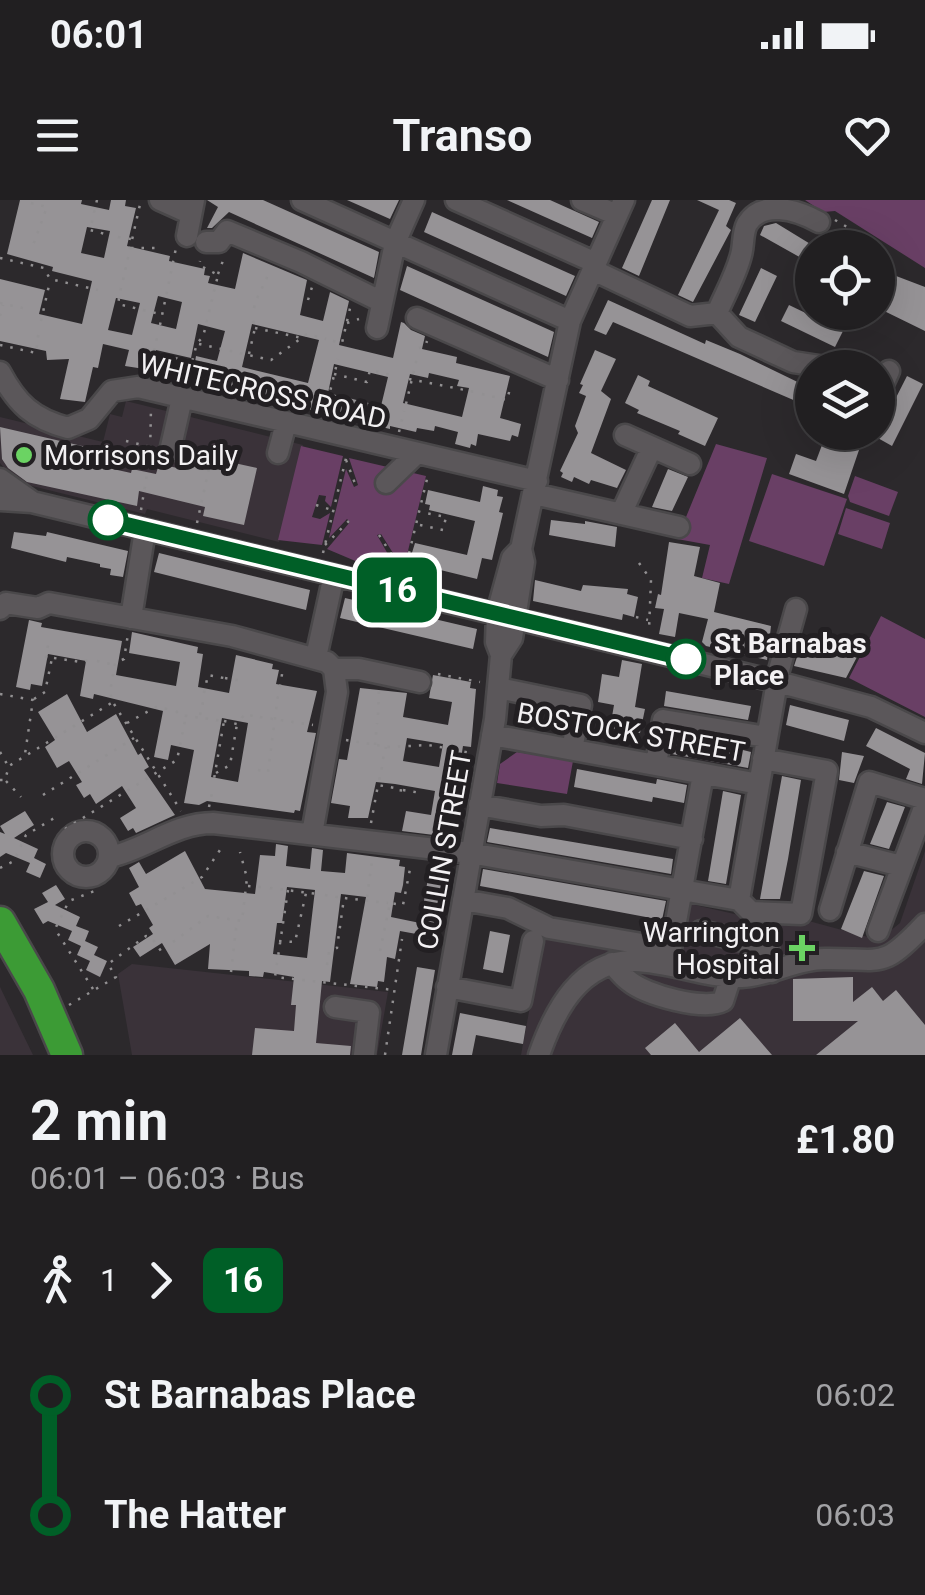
<!DOCTYPE html>
<html lang="en">
<head>
<meta charset="utf-8">
<style>
	:root { --surface:#211f21; --page:#29272a; --text:#f1f3f6; --muted:#a2a2a5; --line:#3e3d3f }
	body { margin:0; font-family:Roboto,sans-serif; background:var(--page); color:var(--text); height:100vh; display:flex; flex-direction:column; font-size:38px; white-space:nowrap }
	* { box-sizing:border-box; margin:0 }
	p { font-size:32px; color:var(--muted) }
	.icon { flex:none; width:55px; height:55px; fill:none; stroke:currentColor; stroke-width:2; stroke-linecap:round; stroke-linejoin:round }
	.map { position:relative; height:855px; overflow:hidden }
	.panel { display:flex; flex-direction:column; background:var(--surface); flex:1 }
	.panel>* { flex:none }
	.badge { padding:0 20px; border-radius:15px; font-size:35px; line-height:65px }
	.tools { position:absolute; left:795px; top:30px; display:grid; gap:20px }
	.tools a { display:grid; place-items:center; width:100px; height:100px; border-radius:50%; background:var(--surface); box-shadow:0 10px 40px #0002,0 0 0 2px var(--line); font-size:50px }
	.map>.badge { position:absolute; translate:-50% -50%; box-shadow:0 0 0 5px #fff }
	.legs { display:flex; align-items:center; gap:15px; height:110px; padding:0 30px; font-size:32px }
	.legs p { margin-inline-start:auto }
	.head { display:flex; align-items:center; justify-content:space-between; height:170px; padding:0 30px }
	h1 { font-size:55px; font-weight:700; line-height:75px }
	ul { padding:0 30px; list-style:none }
	li { display:flex; align-items:center; gap:35px; height:120px; font-size:38px }
	li i { display:grid; place-items:center; width:15px; height:100%; margin:0 12px; background:currentColor }
	li i::after { content:''; width:25px; height:25px; margin:-12px; border:8px solid; border-radius:50%; background:var(--surface) }
	li p { margin-inline-start:auto }
	li:first-child i { background:linear-gradient(#0000 50%,currentColor 0) }
	li:last-child i { background:linear-gradient(currentColor 50%,#0000 0) }
	.status { display:flex; justify-content:space-between; align-items:center; height:70px; padding:0 50px; background:var(--surface); direction:ltr }
	.status svg { height:28px; fill:currentColor }
	header { display:flex; justify-content:space-between; align-items:center; height:130px; padding:0 30px; background:var(--surface); font-size:45px; font-weight:700 }
	.map>svg:first-child { display:block }
</style>
</head>
<body>
<div class="status"><b>06:01</b><svg viewBox="0 0 49 12"><path d="M0 12V9h3v3zM5 12V6h3v6zM10 12V3h3v9zM15 12V0h3v12zM26 1h20v11H26zM47 4h2v5h-2z"/></svg></div>
<header><svg class="icon" aria-label="menu" viewBox="0 0 24 24"><path d="M4 6h16M4 12h16M4 18h16"/></svg>Transo<svg class="icon" aria-label="heart" viewBox="0 0 24 24"><path d="M12 20l-8-8c-3-5 5-10 8-4 3-6 11-1 8 4z"/></svg></header>
<div class="map">
<svg width="925" height="855" viewBox="0 0 925 855">
	<rect width="100%" height="100%" fill="#2c292c"/>
	<!-- built -->
	<path fill="#3a3239" d="M126 201 303 245 279 342 147 309 145 314 16 282 0 263V217L103 242 110 214 122 217Z
		M925 651V855H521L543 736 676 756 686 703 752 718 805 720 879 740 900 723Z
		M132 764 388 792 377 855H132L118 774Z
		M0 787 33 855H0Z"/>
	<!-- green -->
	<path fill="#693f65" d="M805 0H925V68L835 11 823 12Z
		M716 244 767 258 729 384 702 378 710 345 677 339Z
		M301 246 343 256 331 307 325 301 326 296 319 295 312 317 320 319 330 313 322 345 278 340Z
		M349 258 426 276 407 355 398 361 381 334 377 335 393 363 379 371 327 349 350 322 347 319 329 338 346 269 354 287 358 285Z
		M772 274 847 299 824 366 749 341Z
		M855 276 898 292 889 316 850 302 848 296Z
		M846 308 890 323 882 349 838 334Z
		M881 416 925 439V517L849 478Z
		M517 552 573 561 567 594 497 583 500 564Z"/>
	<!-- building -->
	<path fill="#969396" fill-rule="evenodd" d="M20 0H82L81 4 109 10 111 0H126L125 6 136 8 127 46 170 56 169 61 205 69 204 75 210 76 208 83 235 89 243 53 295 75 307 80 300 115 323 121 330 92 349 101 339 145 393 158 401 122 404 123 411 130 425 136 422 149 457 157 456 163 510 176 500 218 521 224 518 237 512 235 510 241 478 234 476 246 471 244 470 248 455 244 458 232 435 226 434 231 417 228 416 232 390 226V229L192 181 196 156 217 161 225 131 198 124 191 158 156 150 151 170 125 166 129 150 103 144 98 168 93 167 85 202 60 199 69 159 47 160 46 151 0 141V79L45 90 39 114 82 124 92 81 52 71 53 67 7 54ZM87 27 110 31 104 58 81 53ZM158 96 182 102 176 129 151 123ZM116 98 140 103 132 135 108 130ZM252 124 319 140 308 183 242 167ZM334 164 388 177 381 206 328 193ZM429 173 459 180 457 186 469 188 462 217 403 203 410 174 428 178Z
		M207 0H263L379 52 374 78 229 12 212 28H207L218 7Z
		M347 0H399L390 19Z
		M507 0H550L599 22 592 38Z
		M652 0H670L639 76 622 68Z
		M697 0H729L736 3 726 26 731 30 693 102 678 95 719 10Z
		M432 12 575 76 566 96 424 32Z
		M776 23 812 45V64L760 35 764 26Z
		M407 66 554 132 548 157 400 90Z
		M761 68 777 76 755 122 739 115Z
		M883 71 925 87V131L878 108V82Z
		M608 100 705 144 706 140 740 154 812 189V208L613 122 606 135 594 130Z
		M789 105 843 131 835 147 781 121Z
		M595 150 616 159 601 191 611 199 591 253 626 270 617 288 591 280 589 284 574 277 572 282 561 277 563 273 560 271 578 233 575 226 586 196 579 193 583 185 580 184Z
		M638 175 650 181 648 186 718 218 705 246 678 234 680 231 637 213 639 210 625 203Z
		M907 176 923 184 892 246 876 237Z
		M0 227 108 252 104 267 131 273 132 269 156 274 159 264 182 269 184 262 214 269 216 259 257 268 244 325 203 316 205 307 139 291 137 306 27 282 8 268 2 259Z
		M825 237 859 250 844 294 789 274 796 254 816 261Z
		M668 269 688 277 672 311 652 307Z
		M483 286 498 290 497 296 503 297 499 312 503 313 492 360 482 358 477 379 416 364 418 358 411 356 415 343 467 355 475 321 429 310 430 305 425 304 428 290 480 302Z
		M551 320 585 324V321L617 327 615 347 549 335Z
		M14 332 46 336 47 332 128 351 123 377 110 375 111 369 100 367V364L67 357 66 362 11 348Z
		M669 342 700 347 694 376 720 383 714 412 771 426 767 460 706 446 702 442 708 419 679 413 675 437 659 434 664 409 655 408 658 394 661 395Z
		M159 353 310 390 306 410 154 372Z
		M535 380 581 391 583 385 628 389 627 394 638 397 634 417 623 414 622 420 533 401Z
		M345 398 477 429 473 449 340 418Z
		M29 420 42 423 41 427 122 441 116 475 176 486 180 462 129 453 132 432 198 447 197 453 203 454 198 487 229 493 236 455 273 464 272 469 279 470 276 484 317 491 307 532 316 533 300 611 295 610 294 613 207 601 199 605 184 603 194 550 171 545 168 560 154 557 163 511 94 494 93 499 80 496 86 461 48 454 42 486 31 484 30 490 16 487ZM222 518 248 523 238 582 211 577Z
		M806 442 858 455 846 478 794 466 800 448 804 449Z
		M622 460 642 464 635 507 645 509 640 533 610 528 614 505 598 502 602 474 619 477Z
		M433 475 471 482 470 488 476 489 471 547 463 546 449 633 443 632 442 636 402 631 406 611 431 615 435 591 395 584 376 582 368 618H348L350 606 331 603 339 559 347 560 360 488 407 493 403 517 448 525 452 502 429 498ZM407 538 443 544 439 567 403 561Z
		M666 491 751 506 748 520 664 506Z
		M67 494 87 532 116 514 138 555 141 553 149 567 144 570 175 615 136 633 133 628 128 631 120 618 136 608 122 586 96 604 90 594 84 598 76 585 82 582 69 561 57 568 45 547 55 540 38 512Z
		M790 505 849 520 844 541 786 525Z
		M876 528 925 553 922 584 906 579 910 569 866 546Z
		M674 536 743 547V550L751 552 748 568 672 554Z
		M842 552 864 556 854 583 839 580Z
		M577 569 656 584 657 579 687 585 684 603 653 597 652 602 574 587Z
		M782 576 801 580 788 659 780 699H760Z
		M723 591 741 595 726 684 708 681Z
		M887 602 905 607 889 649 870 644Z
		M25 611 34 625 14 638 38 649 34 658 46 664 40 678 26 672 30 663 6 653 0 657V632L5 634 0 626Z
		M490 628 673 659 671 674 487 642Z
		M276 644 288 646 286 666 310 669 312 648 323 650 321 671 345 673 347 653 400 660 399 666 405 667 403 685 401 693 395 692 391 717 420 723 429 673 443 676 442 682 448 683 440 723 436 722 433 737 400 731 395 759 387 757 384 782 378 781 377 787 350 784 366 697 341 694 330 782 322 781 316 843 351 846 350 855H252L255 828 294 831 296 805H291L294 777 264 772 263 777 249 776V771L208 769 210 744 175 765 162 743 140 757 133 747 153 734 149 728 153 725 141 704 136 706 129 693 139 687 129 668 139 662 146 674 185 651 205 689 255 694 260 655 275 656ZM287 687 315 690 307 758 273 754 277 723H282Z
		M483 669 666 701 662 720 480 686Z
		M864 671 884 676 862 738 841 729Z
		M56 685 65 699 55 705 80 717 76 726 89 731 85 741 98 747 94 755 107 761 100 777 86 770 90 761 77 755 81 746 68 740 72 731 48 721 43 724 34 709 48 702 42 693Z
		M490 731 510 735 503 773 483 769Z
		M417 767 435 770 421 855H402Z
		M853 777V802L872 787 883 801 896 790 925 825V855H816L858 821H793V779Z
		M460 813 526 826 523 844 476 835 472 855H452Z
		M740 818 772 855H651L645 848 675 823 699 852Z"/>
	<g fill="none" stroke-linecap="round" stroke-linejoin="round">
		<!-- minor casing -->
		<g stroke="#4a484a" stroke-width="25">
			<path id="minor" d="M160 0 191 14
				M302 0 570 121
				M456 0 596 63
				M582 0 617 15
				M187 36 194 0
				M206 42H219L227 31 301 62 382 102
				M593 70 690 116 717 113 739 137 793 162 832 168
				M717 113C725 94 736 75 741 55 744 45 742 34 747 24 762 0 795 9 819 22
				M417 118 558 180
				M377 128 395 43 414 0
				M0 172C17 204 33 219 68 228L89 219 112 191 138 187 537 281
				M878 195 889 171
				M625 235 690 264
				M170 251 182 198
				M278 253 286 223
				M0 279 31 301
				M386 283 417 253
				M534 294 679 327
				M0 300 32 302 778 482 871 507 925 533
				M621 314 652 247
				M0 409 6 403 38 408 49 403 232 436 327 462 334 469 337 492 312 634
				M131 418 145 330
				M501 455 512 438 524 362 521 349 570 121 624 0
				M316 457 334 375
				M334 469H359L420 482
				M498 488 581 505 572 549
				M492 535 759 584
				M656 565 663 520 767 537
				M479 605 541 616 564 615 692 639
				M63 654a23 23 0 1 1 46 0a23 23 0 1 1-46 0Z
				M847 652 901 666
				M110 657C146 649 175 623 213 623L470 653 739 700
				M463 700 508 708 549 728 671 749 703 574
				M739 700 779 470 796 409
				M739 700 751 712 801 714 827 571 763 559
				M830 710 869 582 925 599
				M701 731 768 747 772 772
				M878 731 925 605
				M612 763C617 769 622 776 629 781 646 795 704 811 723 801L731 776
				M447 787 521 801 533 741
				M335 807 369 812 364 855
				M436 855 495 519 501 455 496 442 497 413 512 358 521 349
				M539 855C555 809 581 760 635 761 671 762 706 778 742 777 770 776 796 759 824 759 883 758 881 771 925 724"/>
		</g>
		<!-- highway casing -->
		<g stroke="#4a484a" stroke-width="35">
			<path id="highway" d="M0 722 39 790 67 855"/>
		</g>
		<!-- path -->
		<path stroke="#929092" stroke-width="2.5" stroke-dasharray="2.5 8" stroke-linecap="butt" d="M97 0 90 30 109 35
			M31 3 47 7 32 48
			M835 20 885 49 878 66
			M118 37 131 39
			M131 48H159
			M0 58 44 68 50 79 98 90
			M218 74 224 58
			M123 80 141 0
			M121 88 118 104 160 114
			M308 100 312 87
			M0 103 27 109
			M254 108C257 93 266 85 269 70
			M0 116 3 105
			M41 121 50 81
			M347 123 359 119
			M160 125 176 48
			M255 128 302 138
			M333 141 342 143 351 104
			M199 144 271 160 307 134 326 139
			M0 145 36 153 39 129
			M419 148 425 147 427 141
			M154 151 158 133
			M249 154 255 128 252 116
			M156 172 153 153 192 162
			M334 174 367 182 370 170 395 176
			M409 179 475 192
			M187 181 197 143 203 137 218 75 199 65 200 61
			M482 194 507 200 511 185
			M328 200 338 159
			M406 204 417 158
			M399 232 404 211
			M126 241 147 246
			M187 259 209 264
			M346 260 356 286
			M316 305 332 310
			M141 310 150 256 151 208
			M197 323 210 264 220 239
			M420 325 443 330 446 317 421 312
			M379 335 404 374
			M325 345 349 321
			M323 353 347 254
			M639 363 651 380 649 430
			M404 374 428 275
			M636 417 648 420
			M54 458 81 462 89 460
			M97 461 115 465
			M438 474 480 482
			M225 478 242 481
			M280 487 283 468
			M204 493 208 475 224 478 225 473
			M0 494 33 500 25 554
			M34 499 45 492 52 458 46 457 49 439
			M114 504 181 611
			M176 511 180 515 224 521 214 579
			M200 515 203 502
			M378 515 379 490
			M260 517 313 525
			M224 521 237 524 245 514 253 516
			M127 523 156 507 168 509
			M346 540 389 547 428 545 446 548
			M375 545 377 523
			M454 550 472 553
			M0 552 7 564
			M383 559 386 547
			M382 567 378 585 401 589 400 598
			M258 570 268 572 278 495
			M216 573 230 565 237 524
			M0 580H5L9 566 113 502 110 493 115 463 124 459 128 434
			M6 581 21 597
			M403 590 421 593
			M43 595 134 538
			M209 607 213 588
			M371 623 378 585
			M65 629 177 560 186 516
			M0 668 14 661 26 635 56 617
			M248 686 262 687
			M270 688 318 694
			M288 690 275 777 394 790
			M325 695 343 698
			M367 697 372 661
			M119 726 202 677 220 650
			M279 741 295 742 306 693
			M173 742 208 716 242 721 247 678 240 652
			M380 751 390 703 403 705 411 664
			M327 765 329 752 337 748 344 698 388 703
			M231 772 237 720
			M93 789 55 729 69 701 97 690
			M69 805 116 777 108 764 146 736 151 737 161 751 166 747
			M385 855 402 739"/>
		<!-- minor -->
		<use href="#minor" stroke="#5b575a" stroke-width="20"/>
		<!-- highway -->
		<use href="#highway" stroke="#3c9b35" stroke-width="30"/>
	</g>
	<g fill="none" stroke-linecap="round" stroke-linejoin="round">
		<!-- line-1 casing -->
		<g stroke="#fff" stroke-width="22">
			<path id="line-1" d="M108 320 686 459"/>
		</g>
		<!-- line-1 -->
		<use href="#line-1" stroke="#005f27" stroke-width="15"/>
	</g>
	<!-- markers -->
	<g fill="#6bd363" stroke="#221f22" stroke-width="4">
		<circle cx="24" cy="255" r="10"/>
		<path d="M797 733h10v10h10v10h-10v10h-10v-10h-10v-10h10z"/>
	</g>
	<g fill="#fff" stroke="#005f27" stroke-width="5">
		<circle cx="108" cy="320" r="18"/>
		<circle cx="686" cy="459" r="18"/>
	</g>
	<g text-anchor="middle" stroke-width="10" stroke-linejoin="round" paint-order="stroke">
		<!-- street labels -->
		<g font-size="28" fill="#f3f1f3" stroke="#221f22">
			<text transform="translate(263 191) rotate(13)" y="10">WHITECROSS ROAD</text>
			<text transform="translate(631 532) rotate(10)" y="10">BOSTOCK STREET</text>
			<text transform="translate(444 650) rotate(-80)" y="10">COLLIN STREET</text>
		</g>
		<!-- poi labels -->
		<g font-size="28" fill="#f3f1f3" stroke="#221f22" text-anchor="start">
			<text x="44" y="265">Morrisons Daily</text>
			<text x="780" y="742" text-anchor="end">Warrington<tspan x="780" dy="32">Hospital</tspan></text>
		</g>
		<!-- stop labels -->
		<g font-size="28" font-weight="bold" fill="#f3f1f3" stroke="#221f22" text-anchor="start">
			<text x="714" y="453">St Barnabas<tspan x="714" dy="32">Place</tspan></text>
		</g>
	</g>
</svg>
<div class="tools">
<a><svg class="icon" aria-label="locate" viewBox="0 0 24 24"><circle cx="12" cy="12" r="6"/><path d="M12 2v4M12 18v4M2 12h4M18 12h4"/></svg></a>
<a><svg class="icon" aria-label="layers" viewBox="0 0 24 24"><path d="M12 4l9 5-9 5-9-5zM3 14l9 5 9-5"/></svg></a>
</div>
<b class="badge" style="left:397px;top:390px;background:#005f27;color:#fff">16</b>
</div>
<section class="panel">
<div class="head"><div><h1>2 min</h1><p>06:01 – 06:03 · Bus</p></div><b>£1.80</b></div>
<div class="legs"><svg class="icon" aria-label="walk" viewBox="0 0 24 24"><circle cx="13" cy="4" r="2"/><path d="M13 8l-2 6 4 7M11 14l-3 7M7 12l3-4h3l4 4"/></svg>1<svg class="icon" aria-label="forward" viewBox="0 0 24 24"><path d="M9 5l7 7-7 7"/></svg><b class="badge" style="background:#005f27;color:#fff">16</b></div>
<ul>
<li><i style="color:#005f27"></i><b>St Barnabas Place</b><p>06:02</p></li>
<li><i style="color:#005f27"></i><b>The Hatter</b><p>06:03</p></li>
</ul>
</section>
</body>
</html>
